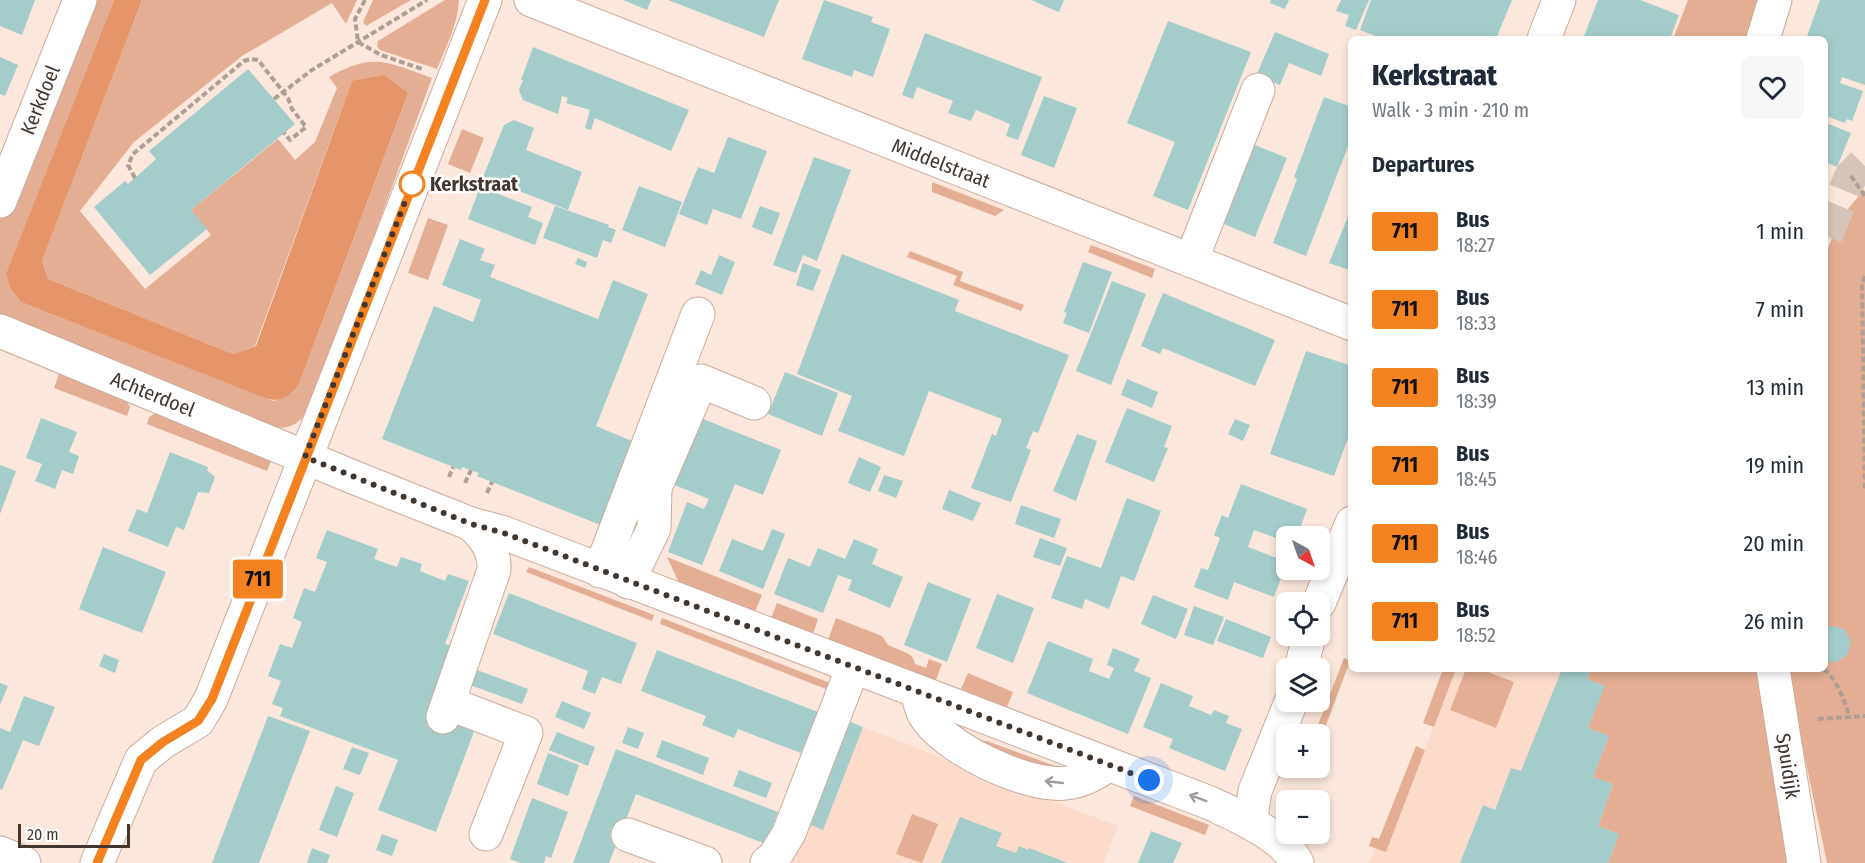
<!DOCTYPE html>
<html lang="en">
<head>
<meta charset="utf-8">
<style>
	:root { --surface:#fff; --page:#f6f6f7; --text:#1f2937; --muted:#747a83 }
	body { margin:0; font-family:"Fira Sans Condensed",sans-serif; background:var(--page); color:var(--text); height:100vh; display:flex; flex-direction:column; font-size:22px; white-space:nowrap }
	* { box-sizing:border-box; margin:0 }
	p { font-size:20px; color:var(--muted) }
	.icon { flex:none; width:33px; height:33px; fill:none; stroke:currentColor; stroke-width:2; stroke-linecap:round; stroke-linejoin:round }
	.map { position:relative; flex:1; overflow:hidden }
	.drawer { position:absolute; left:1348px; top:36px; width:480px; height:636px; display:flex; flex-direction:column; background:var(--surface); border-radius:9px; box-shadow:0 3px 9px #0003 }
	.drawer>* { flex:none }
	.badge { padding:0 12px; border-radius:4px; font-size:21px; line-height:39px }
	.needle { width:39px; rotate:140deg }
	.fabs { position:absolute; left:1276px; top:526px; display:grid; gap:12px }
	.fabs a { display:grid; place-items:center; width:54px; height:54px; border-radius:9px; background:var(--surface); box-shadow:0 3px 9px #0003; font-size:30px }
	.scale { position:absolute; left:18px; bottom:15px; width:112px; box-sizing:border-box; padding-left:6px; border:3px solid #43362f; border-top:0; font-size:16px; line-height:21px; white-space:nowrap; color:#43362f; -webkit-text-stroke:4px #fff; paint-order:stroke }
	.you { position:absolute; width:30px; height:30px; margin:-15px; border:4px solid #fff; border-radius:50%; background:#1a73e8; box-shadow:0 0 0 9px #1a73e833 }
	.map>.badge { position:absolute; translate:-50% -50%; box-shadow:0 0 0 3px #fff }
	h2 { padding:0 24px; font-size:22px; line-height:54px }
	.round { display:grid; place-items:center; flex:none; width:63px; height:63px; border-radius:9px; background:var(--page) }
	.headline { display:flex; align-items:center; justify-content:space-between; height:102px; padding:0 24px }
	h1 { font-size:28px; font-weight:800; line-height:45px }
	ul { padding:0; list-style:none }
	li { display:flex; align-items:center; gap:18px; height:78px; padding:0 24px }
	li div { flex:1 }
	li b { display:block; font-size:22px }
	li em { font-style:normal }
	li .badge { min-width:66px; font-weight:700; text-align:center }
	.map>svg:first-child { display:block }
</style>
</head>
<body>
<div class="map">
<svg width="1865" height="863" viewBox="0 0 1865 863">
	<rect width="100%" height="100%" fill="#fbe7dc"/>
	<!-- built -->
	<path fill="#fcdbca" d="M1456 669H1500L1510 673 1512 669H1560L1605 686 1613 784 1598 825 1619 834 1608 863H1369L1375 848 1386 851Z
		M843 719 945 759 970 775 989 784 1016 794 1052 801 1118 826 1103 863H788Z"/>
	<!-- green -->
	<path fill="#e3ae93" d="M85 0H114L6 273 10 288 21 302 274 401 292 393 299 384 408 93 352 81 255 346 233 354 48 279 42 261 142 0H357L346 24 332 3 242 56 134 142 80 211 145 289 211 235 191 210 278 139 295 160 315 142 337 88 329 77C374 52 386 62 432 78L312 405C300 424 291 430 269 427L0 322V216Z
		M373 0H411L366 26 363 22Z
		M445 0H459C458 24 446 47 437 69L380 50 377 46 378 41Z
		M1688 0H1762L1750 39H1673Z
		M462 129 484 138 470 173 448 164Z
		M932 182 1004 210 995 216 932 192Z
		M1865 190V863H1827L1797 720 1789 669H1826V255C1834 229 1845 209 1865 190Z
		M428 218 448 225 428 280 408 273Z
		M1091 245 1155 269 1152 278 1088 252Z
		M910 251 963 272 960 281 1024 305 1021 311 953 285 957 276 907 257Z
		M59 374 126 400 130 407 127 416 54 388Z
		M156 413 272 459 267 471 147 424 149 417Z
		M667 557 762 595 753 616 681 587Z
		M529 567 654 615 652 621 526 572Z
		M777 603 818 619 813 634 800 628 798 632 770 621Z
		M662 618 838 686 836 693 660 624Z
		M836 618 882 636 888 645 909 654 913 658 915 664 926 668 929 659 942 664 934 685 827 643Z
		M1344 658 1350 661 1320 741V735H1314Z
		M1443 669H1456L1434 727 1423 723Z
		M1466 669H1480L1514 682 1496 728 1450 710Z
		M1591 669H1758L1790 863H1608L1619 834 1598 826 1613 784 1593 777 1609 736 1588 728 1604 686 1587 679Z
		M968 673 1013 692 1005 712 985 704 986 699 961 689Z
		M978 740 987 741 1055 766 1057 769 1040 770Z
		M1416 746 1425 750 1386 852 1369 846 1372 837 1379 839Z
		M1134 796 1209 825 1205 835 1130 806Z
		M912 814 938 824 922 863 896 854Z"/>
	<!-- water -->
	<path fill="#e59569" d="M114 0H142L42 261 48 279 233 354 256 346 352 81 384 75 408 93 299 384C290 397 281 403 265 398L21 302 10 288 6 273Z"/>
	<!-- building -->
	<path fill="#a3cccb" d="M0 0H35L22 35 0 26Z
		M623 0H651L647 10Z
		M668 0H779L764 37Z
		M824 0 873 17 871 22 890 29 873 77 854 70 852 77 802 59Z
		M1031 0H1064L1059 12Z
		M1271 0H1289L1285 9 1270 3Z
		M1341 0H1369L1356 30 1345 26 1349 15 1336 11Z
		M1371 0H1512L1496 39H1383L1360 30Z
		M1598 0H1640L1679 15 1670 39H1583Z
		M1820 0H1865V85L1842 77 1840 83 1863 91 1852 121 1847 119 1845 123 1826 116V39H1806Z
		M1168 21 1251 52 1188 210 1153 196 1175 142 1127 123Z
		M1275 32 1329 54 1321 76 1289 63 1280 85 1256 76Z
		M925 33 1042 77 1018 140 1006 136 1010 124 976 110 971 121 948 113 953 101 917 87 913 99 902 95Z
		M533 47 689 110 671 151 595 118 591 130 585 128 590 110 566 103 568 98 562 96 558 114 523 100 519 90 523 80H521Z
		M0 57 18 65 5 96 0 94Z
		M248 69 295 124 191 210 207 229 150 275 94 207 125 181 128 184 135 178 156 159 149 151Z
		M1044 96 1077 108 1054 168 1021 155Z
		M1324 97 1352 107V141H1350L1306 256 1273 243 1297 179 1294 177Z
		M514 120 534 128 526 150 582 172 568 210 483 177 504 125Z
		M1826 123 1851 133 1837 167 1826 162Z
		M728 137 767 151 741 219 713 209 707 225 679 214 698 167 714 173Z
		M1250 143 1287 158 1255 237 1219 222Z
		M814 157 851 170 817 261 803 255 796 273 773 265Z
		M639 186 682 202 665 247 622 230Z
		M480 187 532 207 528 217 543 223 535 245 468 219Z
		M555 206 609 225 608 227 616 230 611 243 603 240 597 258 543 238Z
		M760 206 780 213 772 235 752 227Z
		M1352 207V271L1329 263Z
		M460 239 485 249 480 260 495 265 490 277 598 319 613 280 648 294 596 426 639 444 608 528 477 476 479 473 462 467 461 470 382 439 434 306 473 322 481 300 442 285Z
		M842 254 959 300 955 311 1069 355 1038 433 1033 431 1026 448 1031 450 1011 502 971 488 992 434 996 436 1002 419 929 391 904 456 838 431 852 396 797 374Z
		M719 255 735 262 722 295 695 284 701 270 711 275Z
		M578 258 587 262 585 268 575 264Z
		M1083 262 1112 272 1089 333 1063 323 1067 313 1064 312Z
		M803 263 821 270 813 291 796 285Z
		M1112 281 1146 294 1111 385 1076 371Z
		M1163 293 1275 340 1255 386 1163 348 1160 354 1141 346Z
		M1306 351 1352 366V427L1334 476 1270 454Z
		M785 372 838 393 822 436 768 414Z
		M1127 379 1158 392 1152 408 1121 395Z
		M1127 408 1172 426 1164 447 1168 448 1154 482 1105 462Z
		M698 417 781 450 763 495 735 484 702 565 668 552 687 502 704 509 709 499 672 484Z
		M41 418 77 432 69 452 79 456 73 474 62 470 55 489 35 481 42 464 26 458Z
		M1235 419 1250 425 1243 441 1228 434Z
		M1077 434 1097 441 1076 501 1053 491Z
		M170 452 208 467 207 470 215 477 209 493 198 492 184 530 176 527 168 547 128 531 137 509 147 513Z
		M859 457 881 467 870 492 848 483Z
		M0 465 16 471 0 514Z
		M884 475 903 481 896 498 878 491Z
		M1241 484 1307 509 1297 537H1287V542L1254 530 1248 547 1287 562 1274 597 1234 582 1228 600 1194 587 1201 568 1208 570 1220 538 1214 535 1222 515 1228 518Z
		M949 490 981 503 973 521 942 509Z
		M1127 498 1161 511 1134 581 1121 576 1109 609 1085 599 1082 609 1051 598 1067 556 1101 568Z
		M1021 505 1061 519 1054 538 1015 524Z
		M772 529 785 534 763 589 719 571 732 539 763 551Z
		M327 530 378 549 374 559 397 567 401 557 422 564 420 571 445 581 448 574 469 581 445 644 452 646 427 711 475 729 436 832 378 810 398 760 280 716 283 708 272 704 281 681 268 676 280 644 292 648 302 622 293 618 304 588 315 592 327 562 316 558Z
		M1040 538 1067 548 1060 566 1033 557Z
		M854 539 878 549 872 564 903 577 890 608 848 590 852 580 838 575 823 613 774 594 788 558 810 567 818 548 845 559Z
		M103 547 166 572 142 633 79 609Z
		M928 582 971 599 947 662 904 645Z
		M509 593 637 643 621 684 602 677 595 694 582 689 588 671 493 634Z
		M997 594 1034 608 1013 663 976 648Z
		M1153 595 1188 609 1176 639 1141 624Z
		M1194 606 1224 617 1213 645 1184 635Z
		M1226 619 1271 637 1263 658 1217 641Z
		M1831 626 1844 629 1851 641 1848 654 1837 662H1831L1826 661V627Z
		M1048 641 1093 659 1089 671 1109 679 1114 668 1107 665 1113 648 1140 659 1134 671 1151 678 1128 734 1027 693Z
		M657 650 818 712 801 753 738 729 734 738 702 725 706 716 641 691Z
		M104 654 119 660 115 673 99 666Z
		M1562 669H1591L1587 679 1605 686 1588 728 1609 736 1593 777 1613 784 1598 826 1619 834 1608 863H1460L1483 805 1495 810 1511 768 1521 771Z
		M477 670 528 689 522 704 470 685Z
		M0 683 8 686 0 705Z
		M1161 683 1193 696 1189 706 1211 715 1214 710 1229 716 1226 723 1242 729 1225 771 1169 748 1173 739 1143 727Z
		M24 696 55 707 39 746 23 740 2 790 0 789V728L10 732Z
		M562 701 591 713 584 729 555 717Z
		M268 716 310 731 298 762 259 863H212Z
		M843 719 863 727 823 830 803 822Z
		M628 727 644 733 638 749 622 743Z
		M557 732 595 747 588 766 549 750Z
		M662 740 709 758 703 775 656 757Z
		M352 747 369 753 360 775 343 769Z
		M616 749 778 812 766 844 636 794 609 863H573Z
		M548 753 579 765 568 796 537 784Z
		M739 770 772 783 766 798 733 786Z
		M336 786 354 793 337 837 319 830Z
		M532 798 568 812 551 858 546 856 544 863H521L510 859Z
		M960 817 1002 833 996 846 1016 853 1019 846 1028 850 1029 848 1068 863H941Z
		M1151 831 1182 843 1173 863H1138Z
		M382 834 398 840 392 856 376 850Z
		M312 848 330 855 327 863H307Z"/>
	<g fill="none" stroke-linecap="round" stroke-linejoin="round">
		<!-- minor-tunnel -->
		<path stroke="#d6c4b9" stroke-width="33" stroke-dasharray="33 16" stroke-linecap="butt" d="M1826 236 1851 176 1865 162"/>
		<!-- minor casing -->
		<g stroke="#cbab9b" stroke-width="35">
			<path id="minor" d="M531 0 1352 324
				M1544 39 1559 0
				M1763 39 1775 0
				M0 201 80 0
				M1191 261 1258 90
				M0 331 353 477 471 524 504 533 1210 803C1237 816 1283 835 1297 863
				M600 571 698 314
				M628 582 654 528 655 488 701 381 754 403
				M1319 603 1352 523
				M1301 669 1309 636
				M1773 669 1804 863
				M917 692C919 699 921 708 924 714 943 748 1028 788 1066 783 1083 781 1095 774 1108 765
				M448 703 526 733 486 834
				M443 717 494 570C495 550 485 537 471 524
				M1250 823 1255 791 1291 702
				M628 835 705 863
				M0 853 24 863
				M97 863 141 760 163 742 198 721 211 699 485 0
				M767 863 775 856 789 833 853 667"/>
		</g>
		<!-- path -->
		<path stroke="#af9e94" stroke-width="4" stroke-dasharray="6 3" stroke-linecap="butt" d="M365 0 355 19 358 42 381 55 422 69
			M274 99 312 70 427 0
			M1851 176 1865 196
			M135 178 128 165 133 154 244 61 251 59 258 60 288 98 292 109 306 127 290 140 284 133
			M1865 276 1862 284 1865 490
			M449 477 453 467
			M465 483 471 470
			M487 493 492 482
			M1824 669C1837 681 1844 699 1849 716
			M1818 719 1865 716"/>
		<!-- minor -->
		<use href="#minor" stroke="#fff" stroke-width="33"/>
	</g>
	<!-- one-way arrows -->
	<defs><path id="oneway-shaft" d="M-6 0H5M1.5-3L5.5 0L1.5 3" fill="none" stroke-width="1.6" stroke-linecap="round" stroke-linejoin="round" transform="scale(1.5)"/></defs>
	<g stroke="#a19a97">
		<use href="#oneway-shaft" transform="translate(1054 782) rotate(-174)"/>
		<use href="#oneway-shaft" transform="translate(1198 798) rotate(-160)"/>
	</g>
	<g fill="none" stroke-linecap="round" stroke-linejoin="round">
		<!-- line casing -->
		<g stroke="#fff" stroke-width="14">
			<path id="line" d="M97 863 141 760 163 742 198 721 212 699 485 0"/>
		</g>
		<!-- line -->
		<use href="#line" stroke="#f58220" stroke-width="9"/>
		<!-- walk -->
		<path stroke="#43362f" stroke-width="6" stroke-dasharray="0 10.8" d="M412 184 305 457 471 524 504 533 1149 780"/>
	</g>
	<!-- markers -->
	<circle fill="#fff" stroke="#f58220" stroke-width="3" cx="412" cy="184" r="12"/>
	<g text-anchor="middle" stroke-width="5" stroke-linejoin="round" paint-order="stroke">
		<!-- street labels -->
		<g font-size="20" fill="#43362f" stroke="#fff">
			<text transform="translate(40 100) rotate(-68)" y="7">Kerkdoel</text>
			<text transform="translate(941 163) rotate(21)" y="7">Middelstraat</text>
			<text transform="translate(153 394) rotate(22)" y="7">Achterdoel</text>
			<text transform="translate(1788 766) rotate(81)" y="7">Spuidijk</text>
		</g>
		<!-- stop labels -->
		<g font-size="20" font-weight="bold" fill="#43362f" stroke="#fff" text-anchor="start">
			<text x="430" y="191">Kerkstraat</text>
		</g>
	</g>
</svg>
<div class="fabs">
<a><svg class="needle" viewBox="-14 -14 28 28"><path d="M0-13l5 13h-10z" fill="#e53935"/><path d="M0 13l5-13h-10z" fill="#747a83"/></svg></a>
<a><svg class="icon" aria-label="locate" viewBox="0 0 24 24"><circle cx="12" cy="12" r="6"/><path d="M12 2v4M12 18v4M2 12h4M18 12h4"/></svg></a>
<a><svg class="icon" aria-label="layers" viewBox="0 0 24 24"><path d="M12 4l9 5-9 5-9-5zM3 14l9 5 9-5"/></svg></a>
<a>+</a>
<a>−</a>
</div>
<div class="scale">20 m</div>
<div class="you" style="left:1149px;top:780px"></div>
<b class="badge" style="left:258px;top:579px;background:#f58220;color:#111">711</b>
<section class="drawer">
<div class="headline"><div><h1>Kerkstraat</h1><p>Walk · 3 min · 210 m</p></div><a class="round"><svg class="icon" aria-label="heart" viewBox="0 0 24 24"><path d="M12 20l-8-8c-3-5 5-10 8-4 3-6 11-1 8 4z"/></svg></a></div>
<h2>Departures</h2>
<ul>
<li><span class="badge" style="background:#f58220;color:#111">711</span><div><b>Bus</b><p>18:27</p></div><em>1 min</em></li>
<li><span class="badge" style="background:#f58220;color:#111">711</span><div><b>Bus</b><p>18:33</p></div><em>7 min</em></li>
<li><span class="badge" style="background:#f58220;color:#111">711</span><div><b>Bus</b><p>18:39</p></div><em>13 min</em></li>
<li><span class="badge" style="background:#f58220;color:#111">711</span><div><b>Bus</b><p>18:45</p></div><em>19 min</em></li>
<li><span class="badge" style="background:#f58220;color:#111">711</span><div><b>Bus</b><p>18:46</p></div><em>20 min</em></li>
<li><span class="badge" style="background:#f58220;color:#111">711</span><div><b>Bus</b><p>18:52</p></div><em>26 min</em></li>
</ul>
</section>
</div>
</body>
</html>
